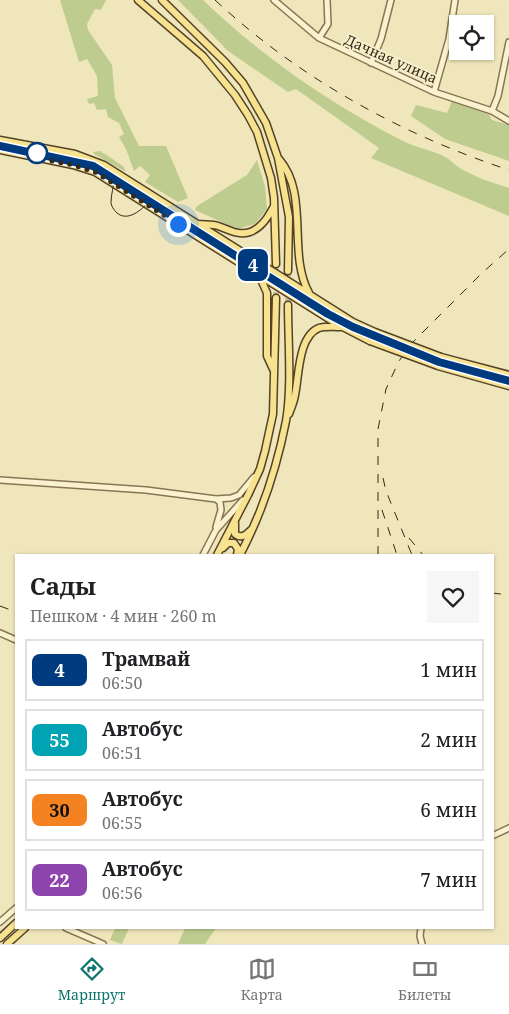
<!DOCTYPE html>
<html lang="ru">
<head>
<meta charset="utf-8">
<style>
	:root { --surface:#fff; --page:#f6f6f6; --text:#202124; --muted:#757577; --line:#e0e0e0; --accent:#0f766e }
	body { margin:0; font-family:"Noto Serif",serif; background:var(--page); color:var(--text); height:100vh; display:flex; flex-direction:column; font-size:19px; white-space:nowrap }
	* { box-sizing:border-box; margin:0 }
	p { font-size:16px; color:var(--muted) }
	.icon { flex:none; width:28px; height:28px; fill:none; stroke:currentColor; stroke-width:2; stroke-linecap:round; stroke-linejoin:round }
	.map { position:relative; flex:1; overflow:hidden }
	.sheet { position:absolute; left:15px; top:554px; width:479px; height:375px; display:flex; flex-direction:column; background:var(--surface); border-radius:0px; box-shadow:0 1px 4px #0004 }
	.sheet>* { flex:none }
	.badge { padding:0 10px; border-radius:8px; font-size:18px; line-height:32px }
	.controls { position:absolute; left:449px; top:15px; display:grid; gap:10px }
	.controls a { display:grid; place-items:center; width:45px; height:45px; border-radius:0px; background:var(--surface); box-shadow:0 1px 4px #0004; font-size:25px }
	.you { position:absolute; width:25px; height:25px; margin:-12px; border:4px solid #fff; border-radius:50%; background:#1a73e8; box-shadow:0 0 0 8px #1a73e833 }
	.map>.badge { position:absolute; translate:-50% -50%; box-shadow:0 0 0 2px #fff }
	.round { display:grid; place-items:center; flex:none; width:52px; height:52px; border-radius:0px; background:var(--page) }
	.headline { display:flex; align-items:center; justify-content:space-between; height:85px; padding:0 15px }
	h1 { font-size:24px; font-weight:700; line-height:38px }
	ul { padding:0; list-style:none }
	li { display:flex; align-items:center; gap:15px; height:62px; margin:0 10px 8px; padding:0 5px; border:2px solid var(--line); border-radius:0px }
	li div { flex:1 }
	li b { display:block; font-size:19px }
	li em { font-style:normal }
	li .badge { min-width:55px; font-weight:700; text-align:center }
	.menu { display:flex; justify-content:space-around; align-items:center; height:70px; border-top:1px solid var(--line); background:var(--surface); font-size:14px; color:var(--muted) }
	.menu a { display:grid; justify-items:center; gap:2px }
	.menu .active { color:var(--accent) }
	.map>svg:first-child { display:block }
</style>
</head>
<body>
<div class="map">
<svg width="509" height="944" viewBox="0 0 509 944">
	<rect width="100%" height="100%" fill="#efe6bb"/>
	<!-- green -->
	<path fill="#becd8f" d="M60 0H106L101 10 95 9 87 24 88 30 112 65 115 98 139 146H166L188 198 178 202 145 182 150 175 140 166 134 171 126 149 119 137 124 134 119 123 108 117 106 109 97 110 94 103 89 104 87 99 98 96 97 76 87 59 79 62Z
		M178 0H203C262 57 332 105 405 142 418 148 432 150 445 157 451 160 456 166 463 170 478 178 493 183 509 188V216L371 158 379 148 296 89 288 92 228 51Z
		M452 101 489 114 492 120 509 125V161L445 139 411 116 416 105 447 113Z
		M100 151 123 166 126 172 94 154 93 152Z
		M257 160 265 187 267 209 255 224 237 229 195 210 197 206 247 175Z
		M115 928H129L122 944 110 940Z
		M185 928H216L205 944H178Z"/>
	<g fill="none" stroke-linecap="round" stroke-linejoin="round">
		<!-- major-tunnel -->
		<path stroke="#cac09b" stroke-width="6" stroke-dasharray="6 3" stroke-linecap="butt" d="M288 271V305
			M276 298V264"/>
		<!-- minor casing -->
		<g stroke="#877554" stroke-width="8">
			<path id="minor" d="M274 0 319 38 434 92 492 111 509 121
				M319 38 328 24 327 0
				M371 63 381 39 391 0
				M434 92 449 39 455 0
				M492 111 498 96 509 42
				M0 480 146 490 216 499 231 498 239 495 254 477
				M216 499 220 502 221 510 216 527
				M203 555 216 530 243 500
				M0 633 16 640
				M492 836 509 828
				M0 922 16 908
				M66 928 103 944
				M421 928 420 936 422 944"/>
		</g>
		<!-- major casing -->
		<g stroke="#544229" stroke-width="9">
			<path id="major" d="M138 0 203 56 235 95 248 115 257 132 271 178 274 198 276 264
				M162 0 225 62 243 83 266 123 278 158 289 217 288 271
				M0 140 75 154 104 165 353 322 375 332
				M0 150 73 165 95 172 337 324 370 341
				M279 159C310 195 287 253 309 293
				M198 224C205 225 212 224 218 226 224 228 228 230 234 232 254 238 266 222 274 206
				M259 275 267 293V356L273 369
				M441 357 509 375
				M438 366 509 386
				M289 414C291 408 294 402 295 395 299 377 298 336 319 328 326 326 336 327 343 327
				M235 523V534C241 539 246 535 251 530
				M223 548 228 543H234L238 549 237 555
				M217 555 248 495 260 469 265 451 273 414 276 298
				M240 555C262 513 277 467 286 421 292 386 288 341 288 305
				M0 938 16 923
				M7 944 25 928"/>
		</g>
		<!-- minor -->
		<use href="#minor" stroke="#faf2ce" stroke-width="5"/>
		<!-- major -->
		<use href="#major" stroke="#f6e28f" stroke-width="6"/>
		<!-- tram -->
		<path stroke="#352a1a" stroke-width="1" d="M0 146 93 166 328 314 353 327 439 362 509 381
			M114 178C114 187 111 194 111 202 111 206 114 210 117 213 128 222 141 210 149 202L152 203"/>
		<!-- rail -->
		<path stroke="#352a1a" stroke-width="1" stroke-dasharray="9 9" stroke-linecap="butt" d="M215 0C299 78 400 134 509 170
			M383 478 386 491 412 555
			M382 510 397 555
			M409 538 423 555
			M378 555V429L386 389 399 361 413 342 482 273 509 249
			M492 593 509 595
			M0 606 16 612"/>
		<!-- major-bridge casing -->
		<g stroke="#544229" stroke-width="9" stroke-linecap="butt">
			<path id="major-bridge" d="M375 332 441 357
				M370 341 438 366"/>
		</g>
		<!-- major-bridge -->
		<use href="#major-bridge" stroke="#f6e28f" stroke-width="6"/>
	</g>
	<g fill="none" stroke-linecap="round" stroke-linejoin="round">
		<!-- line casing -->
		<g stroke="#fff" stroke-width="11">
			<path id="line" d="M0 146 93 166 328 314 353 327 439 362 509 381"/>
		</g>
		<!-- line -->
		<use href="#line" stroke="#003b80" stroke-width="8"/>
		<!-- walk -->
		<path stroke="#352a1a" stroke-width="5" stroke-dasharray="0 9" d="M37 153 42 159 73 165 95 172 178 224"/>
	</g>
	<!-- markers -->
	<circle fill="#fff" stroke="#003b80" stroke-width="2.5" cx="37" cy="153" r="10"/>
	<g text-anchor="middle" stroke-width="4" stroke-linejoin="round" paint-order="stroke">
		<!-- street labels -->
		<g font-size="14" fill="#352a1a" stroke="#f6efca">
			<text transform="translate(391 59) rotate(24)" y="5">Дачная улица</text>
		</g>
	</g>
</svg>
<div class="controls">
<a><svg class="icon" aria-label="locate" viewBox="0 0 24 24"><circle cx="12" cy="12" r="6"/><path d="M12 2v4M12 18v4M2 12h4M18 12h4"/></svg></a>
</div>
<div class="you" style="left:178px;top:224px"></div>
<b class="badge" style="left:253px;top:265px;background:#003b80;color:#fff">4</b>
<section class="sheet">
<div class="headline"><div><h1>Сады</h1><p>Пешком · 4 мин · 260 m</p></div><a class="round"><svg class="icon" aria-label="heart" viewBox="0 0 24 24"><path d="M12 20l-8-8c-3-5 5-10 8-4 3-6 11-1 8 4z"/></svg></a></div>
<ul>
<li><span class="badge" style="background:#003b80;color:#fff">4</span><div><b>Трамвай</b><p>06:50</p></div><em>1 мин</em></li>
<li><span class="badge" style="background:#00a3b4;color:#fff">55</span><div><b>Автобус</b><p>06:51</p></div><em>2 мин</em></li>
<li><span class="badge" style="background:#f58220;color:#111">30</span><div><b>Автобус</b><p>06:55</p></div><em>6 мин</em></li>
<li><span class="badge" style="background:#8e44ad;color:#fff">22</span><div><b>Автобус</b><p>06:56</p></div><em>7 мин</em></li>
</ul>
</section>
</div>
<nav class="menu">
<a class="active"><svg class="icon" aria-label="directions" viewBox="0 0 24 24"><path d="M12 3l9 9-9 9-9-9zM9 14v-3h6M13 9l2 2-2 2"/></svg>Маршрут</a>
<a><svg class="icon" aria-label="map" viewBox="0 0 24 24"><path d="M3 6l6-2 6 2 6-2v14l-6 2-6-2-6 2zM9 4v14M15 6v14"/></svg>Карта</a>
<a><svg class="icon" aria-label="tickets" viewBox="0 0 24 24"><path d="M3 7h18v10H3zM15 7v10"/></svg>Билеты</a>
</nav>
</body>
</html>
